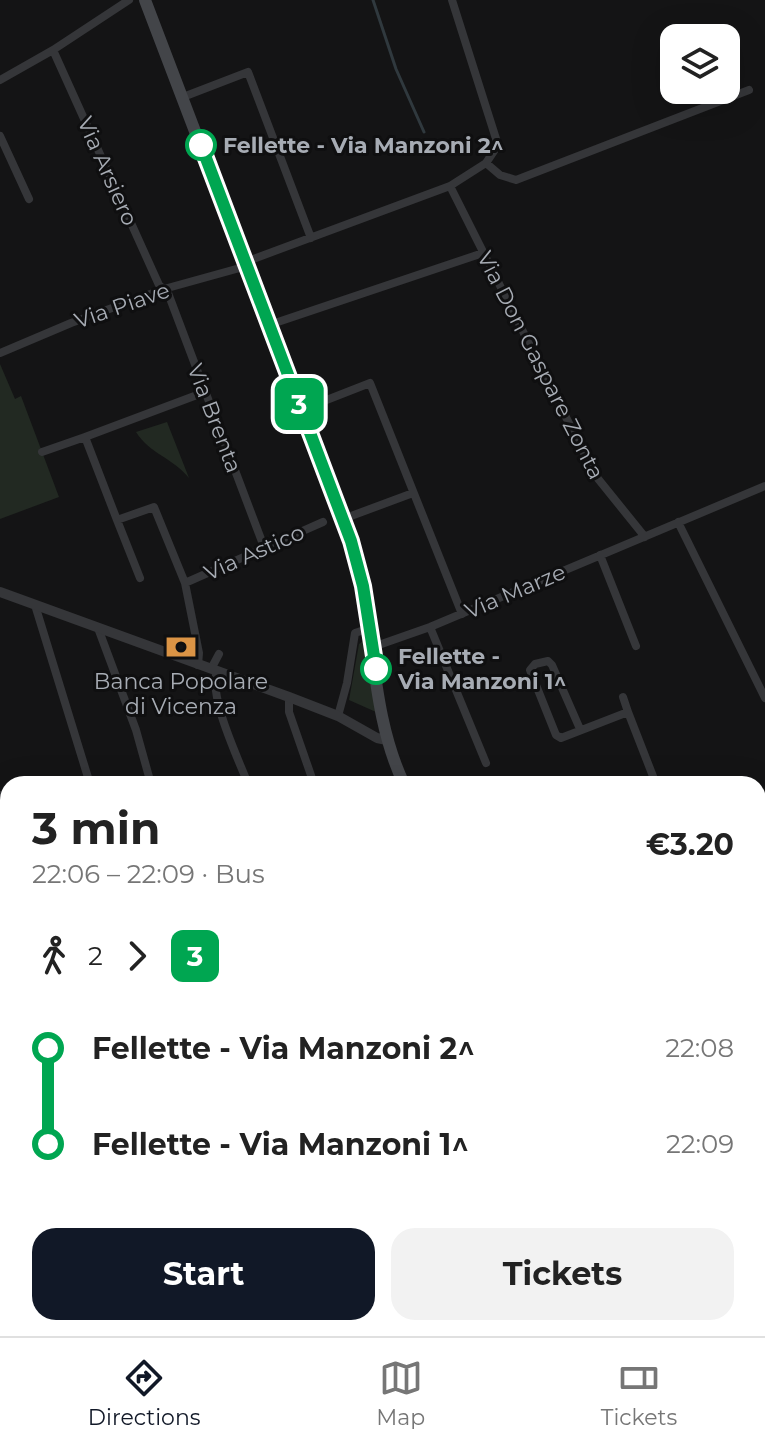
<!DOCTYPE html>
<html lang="en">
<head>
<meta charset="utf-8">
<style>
	:root { --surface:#fff; --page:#f2f2f2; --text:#222; --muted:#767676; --line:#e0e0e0; --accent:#111827 }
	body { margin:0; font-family:Montserrat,sans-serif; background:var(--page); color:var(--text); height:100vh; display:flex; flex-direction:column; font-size:30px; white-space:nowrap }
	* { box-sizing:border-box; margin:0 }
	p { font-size:26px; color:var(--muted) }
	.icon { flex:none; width:44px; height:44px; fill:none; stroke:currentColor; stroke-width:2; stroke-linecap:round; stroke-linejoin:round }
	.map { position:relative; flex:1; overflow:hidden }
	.drawer { position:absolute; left:0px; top:776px; width:766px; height:560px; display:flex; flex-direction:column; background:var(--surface); border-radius:24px 24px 0 0; box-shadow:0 8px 32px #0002 }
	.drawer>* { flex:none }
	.badge { padding:0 16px; border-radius:12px; font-size:28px; line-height:52px }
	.buttons { position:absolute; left:660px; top:24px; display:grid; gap:16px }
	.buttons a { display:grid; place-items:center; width:80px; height:80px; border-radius:16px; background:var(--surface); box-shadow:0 8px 32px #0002; font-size:40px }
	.map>.badge { position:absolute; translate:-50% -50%; box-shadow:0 0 0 4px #fff }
	.legs { display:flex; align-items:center; gap:12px; height:88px; padding:0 32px; font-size:26px }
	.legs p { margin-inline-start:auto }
	.overview { display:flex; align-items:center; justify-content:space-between; height:136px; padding:0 32px }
	h1 { font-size:44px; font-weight:700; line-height:60px }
	.button { display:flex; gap:16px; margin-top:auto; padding:16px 32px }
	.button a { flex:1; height:92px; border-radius:24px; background:var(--accent); color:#fff; font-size:32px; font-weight:700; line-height:92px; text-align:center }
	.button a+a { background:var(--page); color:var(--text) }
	ul { padding:0 32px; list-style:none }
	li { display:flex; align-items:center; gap:28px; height:96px; font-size:30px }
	li i { display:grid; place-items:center; width:12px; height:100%; margin:0 10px; background:currentColor }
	li i::after { content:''; width:20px; height:20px; margin:-10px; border:6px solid; border-radius:50%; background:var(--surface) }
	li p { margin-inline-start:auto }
	li:first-child i { background:linear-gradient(#0000 50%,currentColor 0) }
	li:last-child i { background:linear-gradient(currentColor 50%,#0000 0) }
	.menu { display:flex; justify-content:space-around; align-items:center; height:112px; border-top:2px solid var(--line); background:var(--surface); font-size:22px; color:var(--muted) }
	.menu a { display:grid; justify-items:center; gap:4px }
	.menu .current { color:var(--accent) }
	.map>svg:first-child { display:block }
</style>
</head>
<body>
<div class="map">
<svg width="765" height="1336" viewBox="0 0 765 1336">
	<rect width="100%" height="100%" fill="#141415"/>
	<!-- green -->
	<path fill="#222922" d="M0 364 15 399 21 396 59 497 0 519Z
		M167 422 189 478C173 458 150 454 136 432Z
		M363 641 365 645 376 712 349 700 359 644Z
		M765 1082V1242L758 1235V1087Z"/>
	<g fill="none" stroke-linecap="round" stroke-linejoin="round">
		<!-- stream -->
		<path stroke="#30393e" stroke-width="3" d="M373 0 396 69 424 132"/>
		<!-- minor -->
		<path stroke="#353639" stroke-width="8" d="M53 50 159 285 168 293 264 547
			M0 80 53 50 129 0
			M183 97 248 72 311 238
			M0 136 29 199
			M486 163 500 175 516 180 749 90
			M450 186 595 475 645 537
			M245 262 450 186 486 163 498 145 452 0
			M269 325 483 253
			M0 353 71 323 164 289 247 266
			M301 410 370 383 462 614
			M42 452 85 437
			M343 519 413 493
			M117 520 140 578
			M678 522 765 698
			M600 555 636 646
			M185 583 323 522
			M35 605 90 784
			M430 627 486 763
			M98 628 136 730 151 784
			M373 647 430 627 765 486
			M198 665 199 653 185 583 154 507 117 520 85 437 205 392
			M211 669 219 654
			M217 671C208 696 238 758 248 784
			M289 697V712L314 784
			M623 697 628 712
			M338 716 347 683 355 633 370 628
			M580 729 552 665 548 661 535 664 530 670 556 735 561 738 628 712 656 784
			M0 795 8 821
			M432 1328 434 1336
			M617 1328 618 1336"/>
		<!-- tertiary -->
		<path stroke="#353639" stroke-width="10" d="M0 592 289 697 338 716 377 738 387 740
			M758 862 765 861
			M0 1182 8 1201
			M63 1328 66 1336"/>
		<!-- secondary -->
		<path stroke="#434549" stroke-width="12" d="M145 0 351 541C376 620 368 709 404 784
			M355 1328 357 1336"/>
	</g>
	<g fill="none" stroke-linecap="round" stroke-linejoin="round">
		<!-- line-1 casing -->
		<g stroke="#fff" stroke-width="18">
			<path id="line-1" d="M201 145 351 541 363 586 376 669"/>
		</g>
		<!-- line-1 -->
		<use href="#line-1" stroke="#00a651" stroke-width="12"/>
	</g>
	<!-- icons -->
	<defs>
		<g id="bank-bare" transform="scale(2.4)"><path d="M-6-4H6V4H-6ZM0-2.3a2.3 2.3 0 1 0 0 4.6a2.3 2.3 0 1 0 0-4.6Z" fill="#db9445" stroke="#0f0f10" stroke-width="2.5" paint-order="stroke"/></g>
	</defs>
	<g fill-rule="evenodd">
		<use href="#bank-bare" x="181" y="647"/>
	</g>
	<!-- markers -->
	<g fill="#fff" stroke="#00a651" stroke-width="4">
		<circle cx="201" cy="145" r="14"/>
		<circle cx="376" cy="669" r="14"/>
	</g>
	<g text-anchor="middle" stroke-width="6" stroke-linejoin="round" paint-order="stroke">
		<!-- stop labels -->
		<g font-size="22" font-weight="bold" fill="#a7acb4" stroke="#0f0f10" text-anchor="start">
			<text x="223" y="153">Fellette - Via Manzoni 2^</text>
			<text x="398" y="664">Fellette -<tspan x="398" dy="25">Via Manzoni 1^</tspan></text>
		</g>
		<!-- street labels -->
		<g font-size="22" fill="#a7acb4" stroke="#0f0f10">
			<text transform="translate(108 171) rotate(66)" y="8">Via Arsiero</text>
			<text transform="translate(122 305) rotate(-19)" y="8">Via Piave</text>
			<text transform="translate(541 365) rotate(63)" y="8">Via Don Gaspare Zonta</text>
			<text transform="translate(215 418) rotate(69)" y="8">Via Brenta</text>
			<text transform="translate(254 552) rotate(-24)" y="8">Via Astico</text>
			<text transform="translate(515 591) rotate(-23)" y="8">Via Marze</text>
		</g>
		<!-- poi labels -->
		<g font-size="22" fill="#a7acb4" stroke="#0f0f10">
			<text x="181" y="689">Banca Popolare<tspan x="181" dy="25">di Vicenza</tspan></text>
		</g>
	</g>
</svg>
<div class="buttons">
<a><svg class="icon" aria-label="layers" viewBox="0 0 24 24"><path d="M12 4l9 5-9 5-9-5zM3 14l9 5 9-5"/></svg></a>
</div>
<b class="badge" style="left:299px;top:404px;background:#00a651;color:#fff">3</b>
<section class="drawer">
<div class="overview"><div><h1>3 min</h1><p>22:06 – 22:09 · Bus</p></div><b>€3.20</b></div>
<div class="legs"><svg class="icon" aria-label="walk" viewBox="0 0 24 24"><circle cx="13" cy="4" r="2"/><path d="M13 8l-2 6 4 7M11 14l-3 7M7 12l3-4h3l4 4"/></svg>2<svg class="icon" aria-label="forward" viewBox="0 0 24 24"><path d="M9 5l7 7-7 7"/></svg><b class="badge" style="background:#00a651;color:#fff">3</b></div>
<ul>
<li><i style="color:#00a651"></i><b>Fellette - Via Manzoni 2^</b><p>22:08</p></li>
<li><i style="color:#00a651"></i><b>Fellette - Via Manzoni 1^</b><p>22:09</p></li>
</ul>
<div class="button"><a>Start</a><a>Tickets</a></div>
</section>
</div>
<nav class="menu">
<a class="current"><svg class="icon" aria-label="directions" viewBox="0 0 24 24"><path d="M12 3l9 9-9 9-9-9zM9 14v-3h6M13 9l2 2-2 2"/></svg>Directions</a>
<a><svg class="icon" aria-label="map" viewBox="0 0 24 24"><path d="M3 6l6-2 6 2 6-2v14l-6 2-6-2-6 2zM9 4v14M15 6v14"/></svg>Map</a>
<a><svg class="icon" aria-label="tickets" viewBox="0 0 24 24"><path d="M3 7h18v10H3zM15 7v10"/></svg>Tickets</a>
</nav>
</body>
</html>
